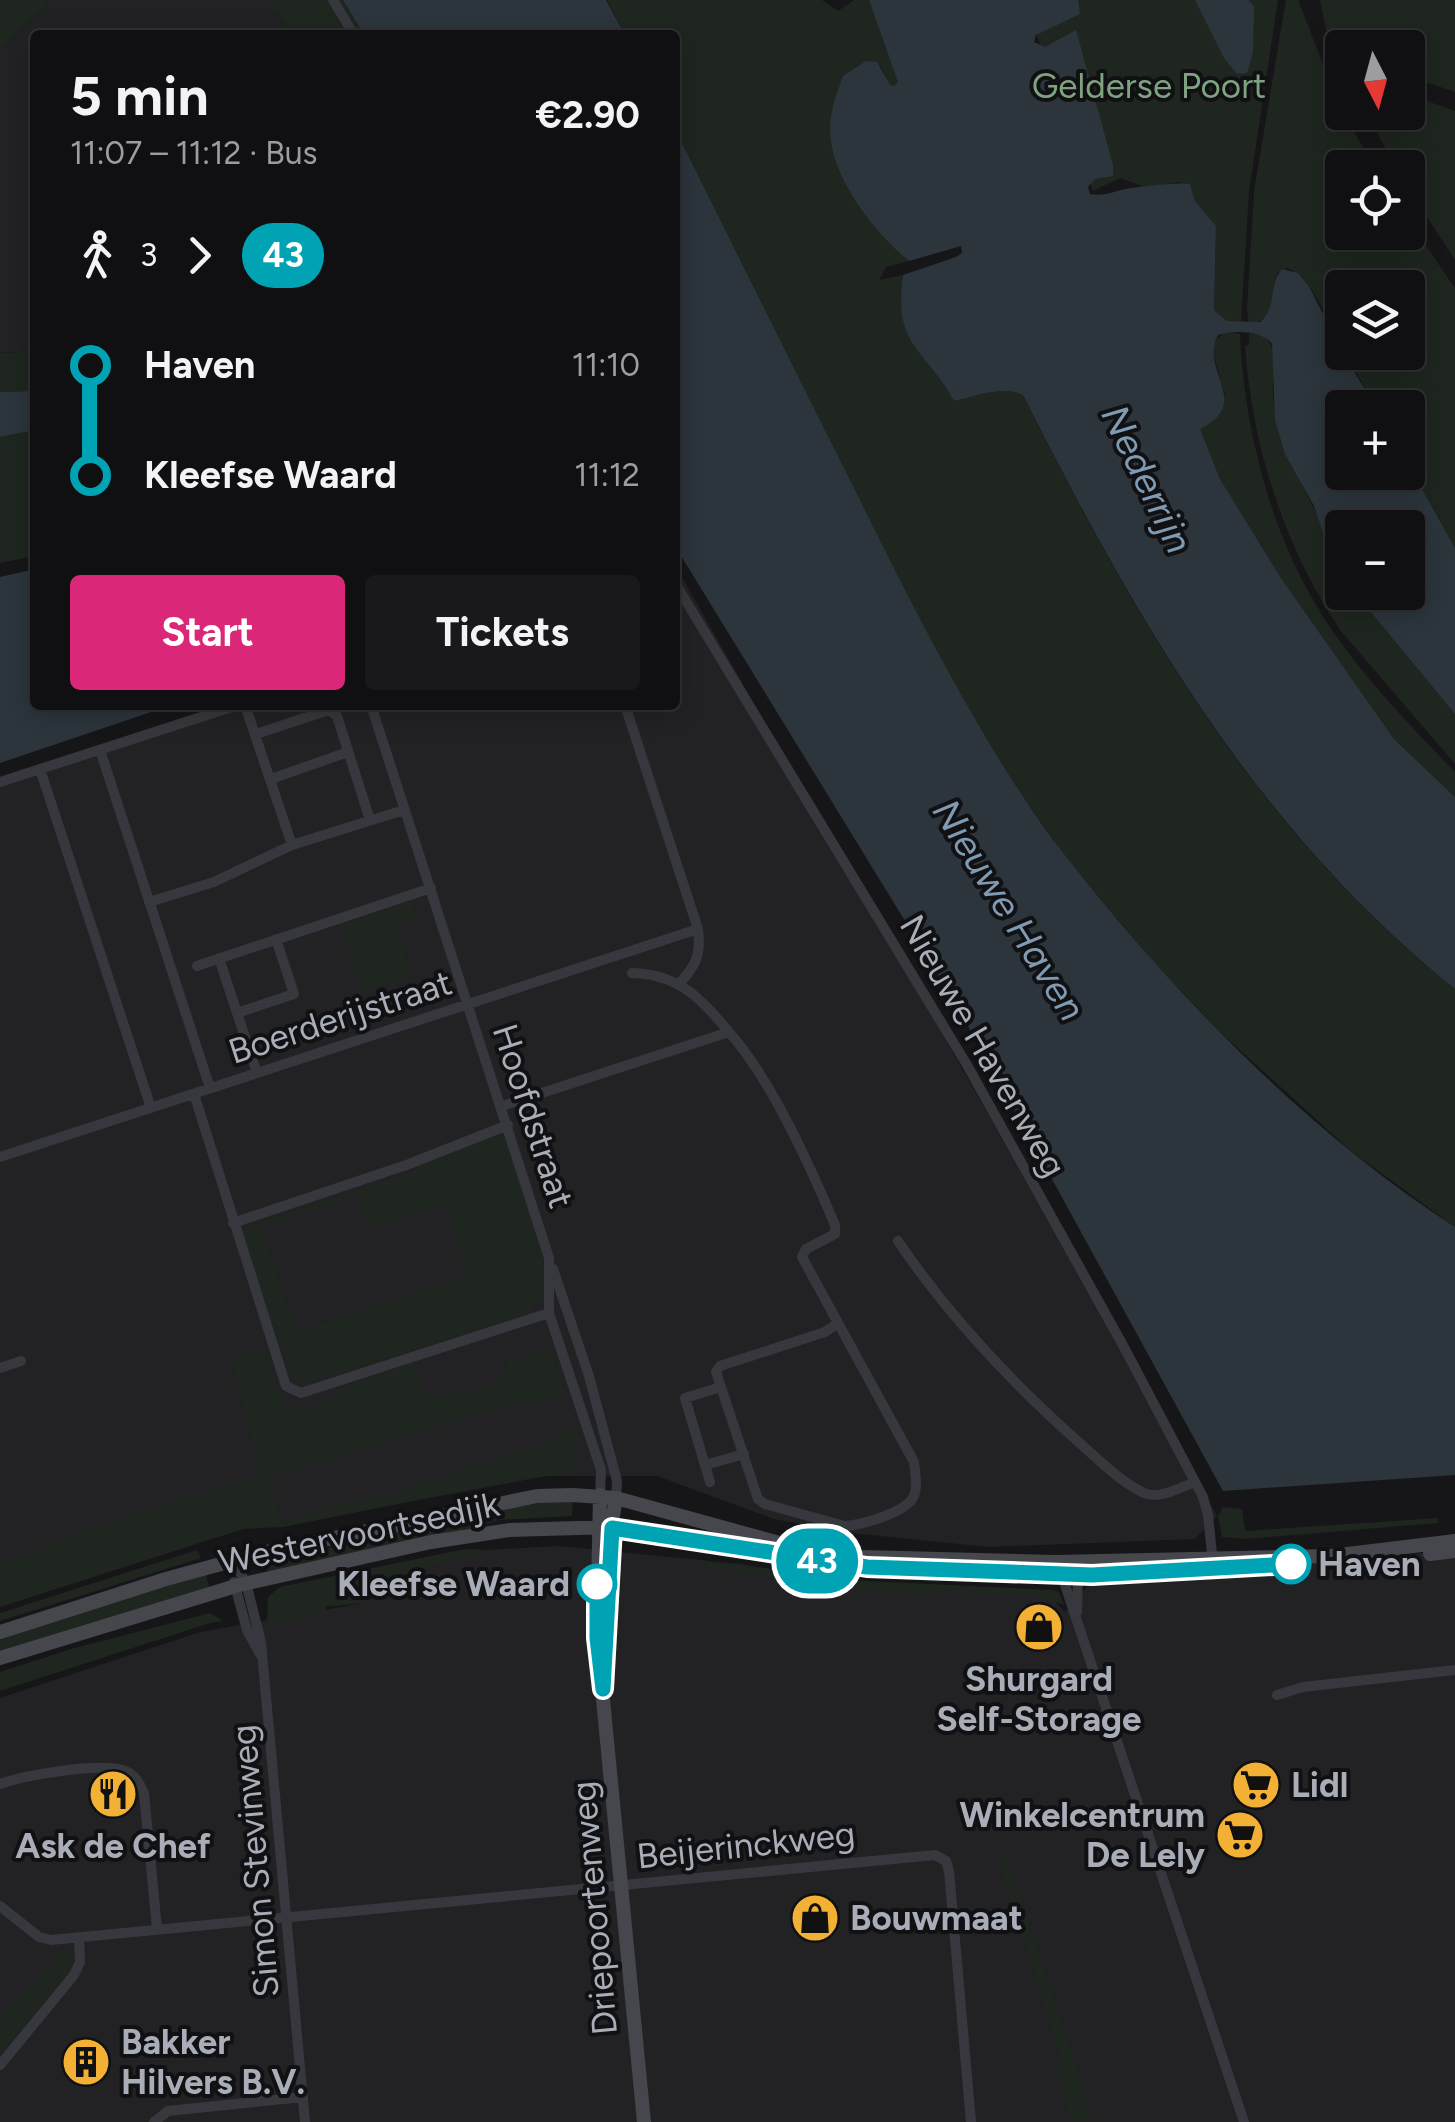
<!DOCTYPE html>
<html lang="en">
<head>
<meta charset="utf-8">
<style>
	:root { --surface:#101012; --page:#19191b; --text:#f1f3f6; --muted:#9c9d9f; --line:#303032; --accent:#db2777 }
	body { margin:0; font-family:Figtree,sans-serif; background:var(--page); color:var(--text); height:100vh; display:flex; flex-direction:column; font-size:38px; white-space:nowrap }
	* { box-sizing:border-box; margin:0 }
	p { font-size:32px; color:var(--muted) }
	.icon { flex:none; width:55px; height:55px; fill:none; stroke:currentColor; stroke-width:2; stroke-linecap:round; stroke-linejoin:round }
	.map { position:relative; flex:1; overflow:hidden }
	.side { position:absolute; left:30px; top:30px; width:650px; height:680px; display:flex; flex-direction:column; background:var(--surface); border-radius:10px; box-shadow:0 5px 25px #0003,0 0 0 2px var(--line) }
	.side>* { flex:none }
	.badge { padding:0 20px; border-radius:32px; font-size:35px; line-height:65px }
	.needle { width:65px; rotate:174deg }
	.controls { position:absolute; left:1325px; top:30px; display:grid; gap:20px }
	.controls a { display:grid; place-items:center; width:100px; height:100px; border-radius:10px; background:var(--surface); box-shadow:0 5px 25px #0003,0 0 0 2px var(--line); font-size:50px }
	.map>.badge { position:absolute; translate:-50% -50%; box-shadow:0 0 0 5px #fff }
	.legs { display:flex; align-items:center; gap:15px; height:110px; padding:0 40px; font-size:32px }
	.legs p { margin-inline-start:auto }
	.headline { display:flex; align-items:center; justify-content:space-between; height:170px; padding:0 40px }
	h1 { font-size:55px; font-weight:700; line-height:75px }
	.action { display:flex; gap:20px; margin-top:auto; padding:20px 40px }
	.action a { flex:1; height:115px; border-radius:10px; background:var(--accent); color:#fff; font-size:40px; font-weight:700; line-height:115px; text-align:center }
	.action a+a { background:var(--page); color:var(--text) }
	ul { padding:0 40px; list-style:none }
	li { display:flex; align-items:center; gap:35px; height:110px; font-size:38px }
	li i { display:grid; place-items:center; width:15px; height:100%; margin:0 12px; background:currentColor }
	li i::after { content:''; width:25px; height:25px; margin:-12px; border:8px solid; border-radius:50%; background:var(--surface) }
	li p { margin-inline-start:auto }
	li:first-child i { background:linear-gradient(#0000 50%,currentColor 0) }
	li:last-child i { background:linear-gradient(currentColor 50%,#0000 0) }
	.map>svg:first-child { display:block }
</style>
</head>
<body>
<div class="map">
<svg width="1455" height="2122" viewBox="0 0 1455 2122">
	<rect width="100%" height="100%" fill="#161618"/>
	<!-- built -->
	<path fill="#222225" d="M52 0H269L290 35H35V351L0 353V50Z
		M675 565 1217 1516 1195 1539 988 1547 841 1532 774 1519 657 1476H547L284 1525 243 1529 0 1604V778L224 705H675Z
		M558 1546 741 1564 842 1582 928 1584 1049 1595 1065 1612 1098 1574 1455 1551V2122H0V1698L200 1632 363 1603V1588L484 1550Z"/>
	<!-- green -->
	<path fill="#1e261f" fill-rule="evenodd" d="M0 0H52L0 50Z
		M269 0H343L364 35H290Z
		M607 0H822L838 11 854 0H869L898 76 897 85 890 86 880 65 864 210 909 261 886 267 879 280 903 275C894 339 926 352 954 401 975 397 1003 385 1023 395 1136 621 1254 828 1455 989V1227L1351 1151 1219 1031 1151 959 1067 859 1021 794 962 699 897 575 675 129V35H625Z
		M1024 0H1278L1249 191 1241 322 1227 321 1214 310 1216 227 1195 201 1191 187 1179 182 1145 187 1120 178 1093 191Z
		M1286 0H1298L1342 112 1375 167 1342 168V232H1408V220L1455 288V548L1408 464V408L1376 407 1345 353 1408 352V288H1342V348C1326 324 1316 278 1287 268L1278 272C1267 293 1280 321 1249 323L1247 309 1254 191Z
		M1320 0H1455V92L1408 76V48H1342V65L1326 30Z
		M1408 94 1455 111V260L1408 188V168L1396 167 1366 113 1408 112Z
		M1225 332 1240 334C1244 428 1270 532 1321 613 1357 671 1408 723 1455 772V797L1394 739 1281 578 1220 479 1199 428 1205 425 1225 395 1213 353 1214 341Z
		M1258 333C1282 343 1271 375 1273 396 1275 411 1281 427 1285 441 1297 489 1342 543 1342 592L1355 593 1455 714V764L1341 631C1284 548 1252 445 1245 346L1249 345V334Z
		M35 351V391L0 392V353Z
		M35 430V556L0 563V437Z
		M410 901 416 917 397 928 412 976 400 980 398 977 362 992 341 926Z
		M503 1133 544 1260 543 1300 531 1304 533 1312 301 1385 293 1382 241 1235 247 1226 413 1172 419 1164ZM359 1194 371 1228 445 1204 468 1276 296 1332 261 1226Z
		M550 1348 566 1394 527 1405 520 1401 269 1477 281 1525 360 1497 363 1504 556 1440 555 1434 575 1426 578 1431 574 1473 527 1478 283 1527 243 1529 0 1607V1563L53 1545 55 1541 261 1475 232 1361 259 1352 268 1355 283 1403 291 1401 295 1413 336 1400 334 1391 412 1363 423 1396 472 1393 497 1385 511 1356 523 1362 527 1355Z
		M573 1500 572 1516 498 1520 475 1528 268 1572 266 1562 326 1549 357 1536 545 1501Z
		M1223 1507 1242 1509 1245 1531 1438 1518V1523L1245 1539 1222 1537 1218 1516Z
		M465 1549 488 1550 362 1587 364 1603 326 1607V1615L267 1622 268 1597 280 1587Z
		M197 1550 201 1558 0 1621V1613Z
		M699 1560 866 1581 1052 1590 1059 1592 1064 1605 1041 1596 945 1593 919 1595 852 1590 712 1568Z
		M206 1573 209 1587 0 1653V1637Z
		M210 1613 223 1621 210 1623 0 1691V1672L71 1649Z
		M1008 1860 1094 2119 1071 2122 1057 2071 1062 2061 999 1864Z
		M64 1948 74 1954 69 1972 0 2055V2019Z"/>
	<!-- water -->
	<path fill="#2c353c" d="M343 0H606L625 35H364Z
		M869 0H1078L1080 14 1036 35 1034 42 1045 47 1076 30 1113 165V176L1095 179 1088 187 1090 194C1106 197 1116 190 1131 188 1144 186 1179 182 1190 184L1195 201 1216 226 1214 310 1227 321 1260 322C1278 308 1267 285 1282 269L1298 273 1309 286 1342 352 1376 407 1342 408V472H1408V464L1455 548V714L1355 593 1408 592V528H1342V573L1329 550 1314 506 1285 454 1275 420 1272 344C1262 330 1234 330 1218 335 1198 369 1254 402 1200 429L1220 479 1281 578 1394 739 1455 797V989C1254 827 1137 621 1023 395 1003 385 975 397 954 401 924 347 893 347 903 275L956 257 962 253 961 246 909 261C874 232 830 177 830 129 830 111 837 92 843 76L866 61 877 62 890 85 894 86 898 82Z
		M1195 0H1248L1254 6 1253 53 1247 73 1237 74 1224 58Z
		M675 129C736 251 796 373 857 494 907 595 958 697 1020 792 1048 836 1082 877 1116 918 1214 1034 1327 1144 1455 1227V1475L1223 1491 956 1004 675 546Z
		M35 391V430L0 437V392Z
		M35 569V705H172L0 763V577Z"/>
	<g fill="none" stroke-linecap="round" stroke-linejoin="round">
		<!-- street -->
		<path stroke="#37383d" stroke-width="10" d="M333 0 354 35
			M675 583 967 1065 1125 1349 1203 1497 1208 1515 1213 1564
			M245 705 292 845
			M371 705 549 1258V1313L601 1470 600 1495
			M625 705 698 929C701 954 697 964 680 983
			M256 734 329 710 337 716 370 820
			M100 750 210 1088
			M40 769 151 1108
			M271 779 348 752
			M0 782 238 705
			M149 902 214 882 292 845 404 810
			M219 958 237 1013 294 994 276 939
			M197 966 431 888
			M632 973C678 974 701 998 729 1032
			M237 1013 257 1073
			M194 1094 286 1386 301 1393 549 1313
			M502 1106 729 1032C771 1079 810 1166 835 1225V1234L806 1249 802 1257 914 1462C915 1473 918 1486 914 1496 906 1513 861 1525 845 1526L765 1504 758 1499 716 1372 720 1366 825 1332 837 1324
			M0 1157 698 929
			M233 1223 409 1164 508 1125
			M898 1241C950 1318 1014 1385 1083 1446 1101 1462 1122 1483 1144 1493 1159 1500 1181 1487 1195 1482
			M553 1269 589 1376 617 1481 616 1498
			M0 1368 21 1361
			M705 1465 744 1454
			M710 1482 685 1398 721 1387
			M233 1560 246 1583 261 1642 305 2122
			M1067 1568 1065 1585 1244 2122
			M1075 1570 1078 1575 1077 1612
			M234 1582 247 1630 260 1654
			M1277 1695 1303 1687 1455 1670
			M0 1784C26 1775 96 1763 122 1770 134 1773 139 1782 144 1793L157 1929
			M0 1906 39 1937 51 1940 935 1855 946 1861 949 1871 971 2122
			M0 2065 74 1975 80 1962 79 1938
			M154 2122 168 2111 303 2097"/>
		<!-- secondary -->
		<path stroke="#45474d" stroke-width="14" d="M600 1495 597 1638 644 2122
			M1430 1554 1455 1551
			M951 1571 1092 1575 1284 1564
			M606 1628 611 1527 616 1498
			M0 1632 166 1579 261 1553 537 1496 572 1495 616 1498 783 1544 862 1557 1055 1562 1331 1556 1455 1541
			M0 1658 239 1585 431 1542 510 1530 611 1527 864 1567"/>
	</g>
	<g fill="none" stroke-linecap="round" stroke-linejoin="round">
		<!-- line-1 casing -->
		<g stroke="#fff" stroke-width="22">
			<path id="line-1" d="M597 1584V1638L603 1689 612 1528 867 1567 1092 1575 1291 1564"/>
		</g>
		<!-- line-1 -->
		<use href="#line-1" stroke="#00a3b4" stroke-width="15"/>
	</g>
	<!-- icons -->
	<defs>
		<g id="shop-disc" transform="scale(2.5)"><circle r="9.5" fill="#f2b134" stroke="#111113"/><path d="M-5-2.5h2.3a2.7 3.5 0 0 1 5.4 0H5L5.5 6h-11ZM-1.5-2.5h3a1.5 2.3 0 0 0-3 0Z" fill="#111"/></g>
		<g id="supermarket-disc" transform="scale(2.5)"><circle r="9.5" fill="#f2b134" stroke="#111113"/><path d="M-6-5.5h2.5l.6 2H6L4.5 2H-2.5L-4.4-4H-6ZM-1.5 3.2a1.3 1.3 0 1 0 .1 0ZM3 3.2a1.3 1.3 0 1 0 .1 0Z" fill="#111"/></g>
		<g id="restaurant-disc" transform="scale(2.5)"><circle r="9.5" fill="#f2b134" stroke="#111113"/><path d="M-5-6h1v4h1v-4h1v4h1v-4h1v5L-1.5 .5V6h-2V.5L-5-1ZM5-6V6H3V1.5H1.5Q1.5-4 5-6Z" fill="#111"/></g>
		<g id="building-disc" transform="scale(2.5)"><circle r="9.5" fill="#f2b134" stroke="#111113"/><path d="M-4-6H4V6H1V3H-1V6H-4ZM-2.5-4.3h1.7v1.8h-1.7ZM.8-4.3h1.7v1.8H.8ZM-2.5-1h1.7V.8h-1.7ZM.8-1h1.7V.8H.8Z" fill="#111"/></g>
	</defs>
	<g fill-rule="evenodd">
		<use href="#shop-disc" x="1039" y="1627"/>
		<use href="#supermarket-disc" x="1256" y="1785"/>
		<use href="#restaurant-disc" x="113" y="1794"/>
		<use href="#supermarket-disc" x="1240" y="1835"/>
		<use href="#shop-disc" x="815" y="1918"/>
		<use href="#building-disc" x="86" y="2062"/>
	</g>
	<!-- markers -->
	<g fill="#fff" stroke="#00a3b4" stroke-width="5">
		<circle cx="1291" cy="1564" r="18"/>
		<circle cx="597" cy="1584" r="18"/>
	</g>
	<g text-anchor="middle" stroke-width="8" stroke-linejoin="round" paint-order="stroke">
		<!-- park labels -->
		<g font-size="35" fill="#7fa381" stroke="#111113">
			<text x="1149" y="98">Gelderse Poort</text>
		</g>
		<!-- street labels -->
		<g font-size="35" fill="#a8adb8" stroke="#111113">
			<text transform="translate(340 1017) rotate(-18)" y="12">Boerderijstraat</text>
			<text transform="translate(983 1046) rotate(60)" y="12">Nieuwe Havenweg</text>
			<text transform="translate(533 1116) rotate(72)" y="12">Hoofdstraat</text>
			<text transform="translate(359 1533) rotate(-12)" y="12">Westervoortsedijk</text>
			<text transform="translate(746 1845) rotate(-6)" y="12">Beijerinckweg</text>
			<text transform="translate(255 1861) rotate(-95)" y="12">Simon Stevinweg</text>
			<text transform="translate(594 1908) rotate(-95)" y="12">Driepoortenweg</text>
		</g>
		<!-- stop labels -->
		<g font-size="35" font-weight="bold" fill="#a8adb8" stroke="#111113" text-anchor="start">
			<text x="1318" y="1576">Haven</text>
			<text x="570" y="1596" text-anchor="end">Kleefse Waard</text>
		</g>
		<!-- poi labels -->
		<g font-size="35" font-weight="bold" fill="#a8adb8" stroke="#111113" text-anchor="start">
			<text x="1039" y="1691" text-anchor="middle">Shurgard<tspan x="1039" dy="40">Self-Storage</tspan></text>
			<text x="1291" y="1797">Lidl</text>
			<text x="1205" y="1827" text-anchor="end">Winkelcentrum<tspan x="1205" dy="40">De Lely</tspan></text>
			<text x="113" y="1858" text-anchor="middle">Ask de Chef</text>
			<text x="850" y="1930">Bouwmaat</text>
			<text x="121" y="2054">Bakker<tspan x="121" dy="40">Hilvers B.V.</tspan></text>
		</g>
		<!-- water labels -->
		<g font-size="38" font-style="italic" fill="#7f9bb3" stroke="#111113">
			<text transform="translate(1147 479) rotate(64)" y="13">Nederrijn</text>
			<text transform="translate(1009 910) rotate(58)" y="13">Nieuwe Haven</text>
		</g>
	</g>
</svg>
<div class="controls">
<a><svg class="needle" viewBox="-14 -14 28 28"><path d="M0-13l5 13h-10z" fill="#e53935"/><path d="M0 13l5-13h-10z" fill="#9c9d9f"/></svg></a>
<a><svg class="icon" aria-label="locate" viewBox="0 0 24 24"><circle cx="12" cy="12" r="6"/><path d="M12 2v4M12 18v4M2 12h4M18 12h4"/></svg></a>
<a><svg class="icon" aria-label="layers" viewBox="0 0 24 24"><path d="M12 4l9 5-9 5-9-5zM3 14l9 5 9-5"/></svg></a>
<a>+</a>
<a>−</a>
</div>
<b class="badge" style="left:817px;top:1561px;background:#00a3b4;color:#fff">43</b>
<section class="side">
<div class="headline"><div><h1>5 min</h1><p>11:07 – 11:12 · Bus</p></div><b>€2.90</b></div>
<div class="legs"><svg class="icon" aria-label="walk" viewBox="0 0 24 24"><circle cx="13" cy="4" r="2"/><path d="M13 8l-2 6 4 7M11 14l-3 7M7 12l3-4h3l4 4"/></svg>3<svg class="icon" aria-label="forward" viewBox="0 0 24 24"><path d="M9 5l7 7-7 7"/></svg><b class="badge" style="background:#00a3b4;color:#fff">43</b></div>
<ul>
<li><i style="color:#00a3b4"></i><b>Haven</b><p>11:10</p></li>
<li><i style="color:#00a3b4"></i><b>Kleefse Waard</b><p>11:12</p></li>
</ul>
<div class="action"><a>Start</a><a>Tickets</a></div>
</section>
</div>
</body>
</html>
